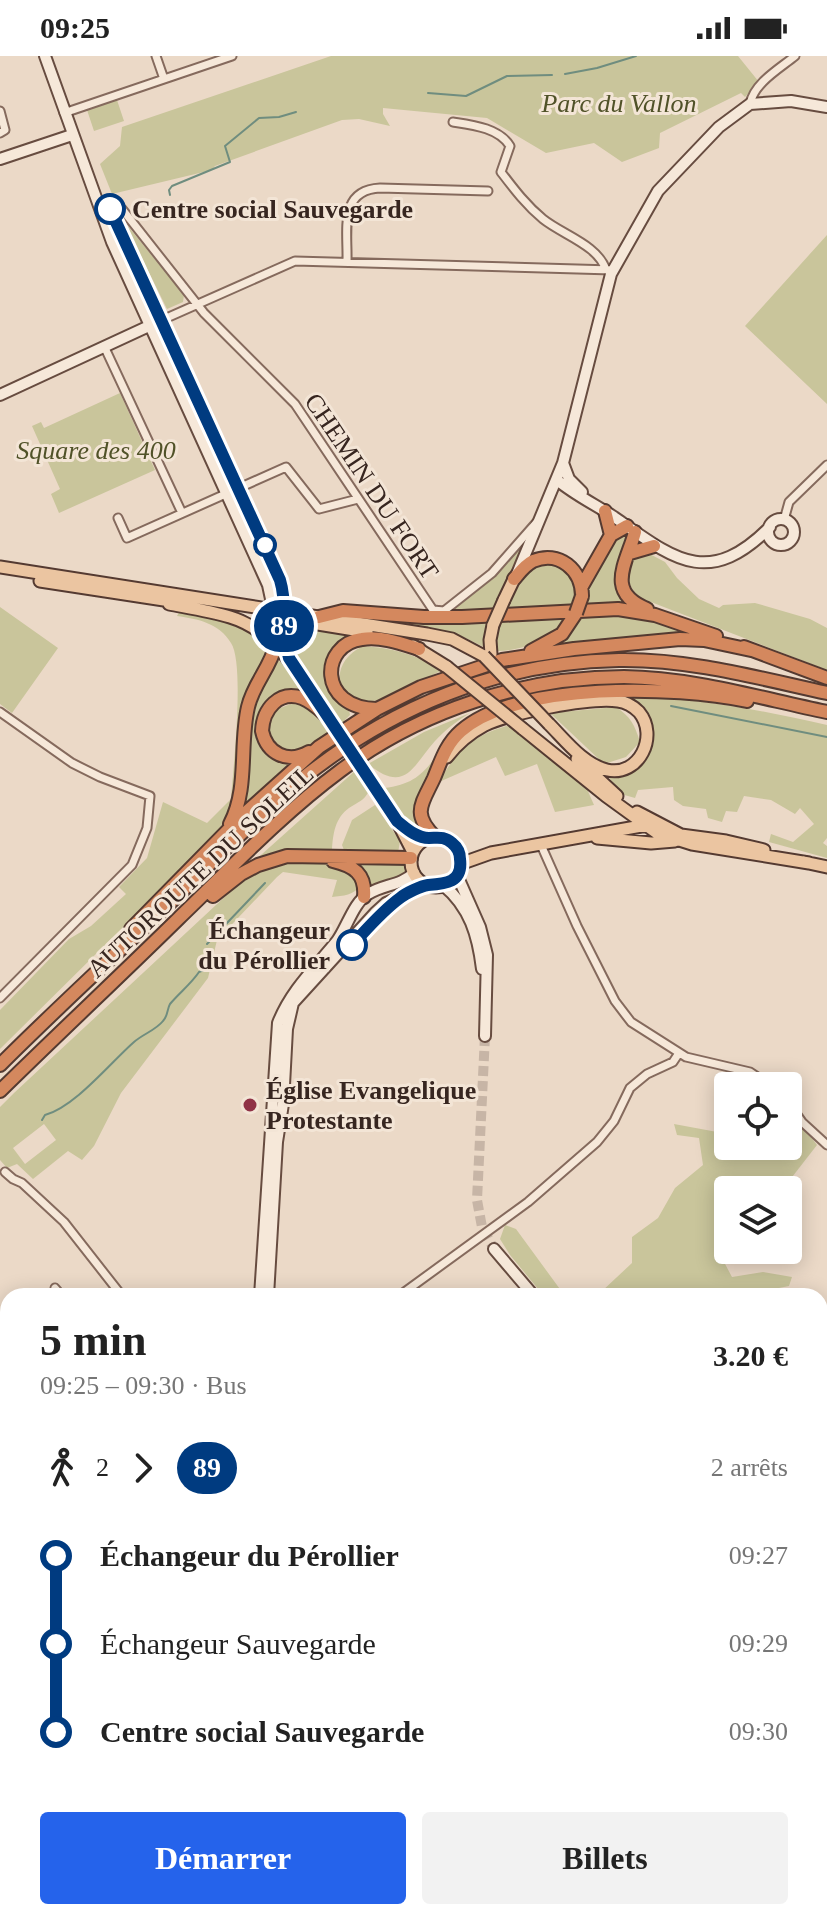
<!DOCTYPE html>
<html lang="fr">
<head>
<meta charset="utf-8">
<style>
	:root { --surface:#fff; --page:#f2f2f2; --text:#222; --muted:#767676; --accent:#2563eb }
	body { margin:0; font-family:Georgia,serif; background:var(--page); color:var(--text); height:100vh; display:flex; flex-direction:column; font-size:30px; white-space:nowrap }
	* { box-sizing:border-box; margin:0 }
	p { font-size:26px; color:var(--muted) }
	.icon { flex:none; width:44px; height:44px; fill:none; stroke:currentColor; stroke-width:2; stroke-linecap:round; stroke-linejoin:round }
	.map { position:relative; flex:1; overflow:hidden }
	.drawer { position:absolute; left:0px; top:1232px; width:828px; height:632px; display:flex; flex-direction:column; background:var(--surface); border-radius:24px 24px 0 0; box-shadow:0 4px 20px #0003 }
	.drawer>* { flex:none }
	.badge { padding:0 16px; border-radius:26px; font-size:28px; line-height:52px }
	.tools { position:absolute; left:714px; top:1016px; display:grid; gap:16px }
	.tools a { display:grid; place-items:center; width:88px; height:88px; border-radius:8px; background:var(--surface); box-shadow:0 4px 20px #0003; font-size:40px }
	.map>.badge { position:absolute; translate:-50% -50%; box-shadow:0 0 0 4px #fff }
	.legs { display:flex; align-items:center; gap:12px; height:88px; padding:0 40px; font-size:26px }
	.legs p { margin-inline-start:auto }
	.overview { display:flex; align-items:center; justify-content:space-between; height:136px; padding:0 40px }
	h1 { font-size:44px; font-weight:700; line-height:60px }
	.button { display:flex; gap:16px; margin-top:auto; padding:16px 40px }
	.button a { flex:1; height:92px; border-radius:8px; background:var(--accent); color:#fff; font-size:32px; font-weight:700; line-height:92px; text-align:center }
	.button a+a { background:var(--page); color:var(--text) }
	ul { padding:0 40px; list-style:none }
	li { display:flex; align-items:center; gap:28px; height:88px; font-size:30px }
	li i { display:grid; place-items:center; width:12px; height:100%; margin:0 10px; background:currentColor }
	li i::after { content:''; width:20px; height:20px; margin:-10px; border:6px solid; border-radius:50%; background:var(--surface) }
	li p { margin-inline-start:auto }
	li:first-child i { background:linear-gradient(#0000 50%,currentColor 0) }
	li:last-child i { background:linear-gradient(currentColor 50%,#0000 0) }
	.status { display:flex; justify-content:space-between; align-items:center; height:56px; padding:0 40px; background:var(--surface); direction:ltr }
	.status svg { height:22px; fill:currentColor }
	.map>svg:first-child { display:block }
</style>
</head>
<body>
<div class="status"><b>09:25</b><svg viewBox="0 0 49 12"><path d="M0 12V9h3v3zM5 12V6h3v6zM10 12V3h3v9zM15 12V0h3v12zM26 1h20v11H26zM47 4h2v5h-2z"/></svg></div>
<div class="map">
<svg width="827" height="1864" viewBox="0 0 827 1864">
	<rect width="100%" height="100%" fill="#ebd9c7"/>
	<!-- green -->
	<path fill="#c9c59b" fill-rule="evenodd" d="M331 0H738L759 26 745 41 741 37 660 77 659 92 622 106 594 87 546 97 487 62 383 52V58L390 70 359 63 342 64 215 110 212 114 112 138 100 108 120 90 122 71Z
		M117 44 124 65 94 75 87 54Z
		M123 164 184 239 183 246 167 253Z
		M827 179V348L745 270Z
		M120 337 155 414 59 457 51 438 60 433 32 370 41 366 44 372Z
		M621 478 628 481C628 508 599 518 631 549L587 547C588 520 604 499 621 478Z
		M524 492 494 556 449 558 520 493Z
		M646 496 665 506 677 522 699 543 719 552 723 549 755 547 810 563 827 572V614L638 541 629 528 627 507 636 498Z
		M543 505C571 507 580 522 575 549L506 553C514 532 526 519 543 505Z
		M0 551 58 592 12 657 0 648Z
		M181 553 233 564 257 582 268 595V604L245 645 234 749 225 766 206 789 0 993V954L69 883 91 870 126 838 119 831 147 802 163 746 207 767 231 743C233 714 245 608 231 587 219 567 198 563 177 560Z
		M612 556 659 562 689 576 554 589 583 558Z
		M572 558C551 581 529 594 498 595L495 578 501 562Z
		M351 561H491L486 574V592L455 577Z
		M289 571 353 580 331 600C332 620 329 643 349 654L350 659 342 667 293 597 288 585Z
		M363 590C390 592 419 598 441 615 425 622 387 644 372 645 335 648 327 607 363 590Z
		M276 604 281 606 305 638 266 648 257 666 259 683 294 707 244 749 251 650Z
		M630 640C699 642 760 654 827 669V782L823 787 827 790V802L769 786 771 778 793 786 814 768 800 752 795 758 771 744 744 740 737 756 726 755 722 766 708 762 706 753 683 750 674 744 673 731 638 734 635 742 621 738 608 720C661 704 662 682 630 640Z
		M298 645 320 661 330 676C305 692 282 709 268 672L273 655Z
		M616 651C630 660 635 669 640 686L626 701 604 708 550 657Z
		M470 657C457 665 446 673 435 685 413 709 406 739 368 708L424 676Z
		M506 670 513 671 587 733 594 749 555 756 537 708 505 720 496 701 439 726C457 694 471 681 506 670Z
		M447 685 418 768 413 769 404 761 384 732C420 728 427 712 447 685Z
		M356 714 369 735C364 745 358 746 349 752 335 762 333 778 332 794H305L251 808Z
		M375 749 400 785 398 797 344 794 342 789 352 764Z
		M307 804 350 813 361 829C354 839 343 840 332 841L337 824 283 816 277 821 217 884 208 922 121 1037 94 1090 82 1104 68 1095 33 1123 17 1108 7 1112 0 1104V1051L14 1037 245 822 285 805ZM44 1068 56 1084 25 1108 13 1092Z
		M352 806 406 807 409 816 387 828 369 830Z
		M788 1051 817 1089 782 1134H728V1194L724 1206 732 1221 763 1216 792 1221 789 1230 764 1235 757 1240H584L601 1236 632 1207V1181L658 1162 675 1132 703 1109 699 1082 677 1079 674 1068 728 1078V1090H788Z
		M505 1169 516 1173 565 1240H544L510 1199 500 1183Z"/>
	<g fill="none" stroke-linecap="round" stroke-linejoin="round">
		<!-- stream -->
		<path stroke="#6f8d7f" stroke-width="2" d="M565 18 597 12 636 0
			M428 37 466 40 507 20 552 19
			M170 139 169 134 172 130 230 106 225 90 259 62 279 61 296 56
			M671 650 827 681
			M207 888 265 827
			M42 1064 45 1059C75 1051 111 1006 134 986 143 978 156 974 163 965 168 960 167 953 170 948 179 937 191 928 199 916L204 914 208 904 206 897
			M820 1750 827 1744
			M746 1864 752 1856"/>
		<!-- secondary-tunnel -->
		<path stroke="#c7b5a6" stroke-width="10" stroke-dasharray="10 5" stroke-linecap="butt" d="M485 980 477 1144 482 1171 494 1193"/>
		<!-- street casing -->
		<g stroke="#856a5d" stroke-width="11">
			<path id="street" d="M156 0 164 23
				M750 48C754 27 779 13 795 0
				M0 55 5 74 0 77
				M64 57 232 0
				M453 66C473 69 499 72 510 90L501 116C514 133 526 149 543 163 563 179 598 189 606 214
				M122 153 204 257 295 348 433 554 444 555 492 517 536 467
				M347 206C348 175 338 134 380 132L488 135
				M162 264 295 205 612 214
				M104 290 182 457
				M118 462 127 482 286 411 319 453 358 443
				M784 464 789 446 827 409
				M0 656 72 707 100 721 150 740 147 772 132 809 0 942
				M541 789 577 870 615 945 631 966 686 1001 750 1016 771 1030
				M788 1046 802 1066 827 1089
				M5 1116 13 1123 22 1127 64 1166 122 1240
				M55 1232 62 1240
				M399 1240 528 1146 597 1086 614 1065 630 1032 647 1018 673 1006 679 997
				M0 1306H8
				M820 1317 827 1285
				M0 1370 8 1371
				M820 1586 827 1579
				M414 1856 417 1864
				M494 1864 505 1856"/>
		</g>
		<!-- secondary casing -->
		<g stroke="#674c40" stroke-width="14">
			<path id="secondary" d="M45 0 112 186 268 529 271 543 269 560
				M0 103 72 79
				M0 339 162 264
				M563 407 569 423 582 436
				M557 424C575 439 596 449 614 461 674 503 708 533 770 471
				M768 476a13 13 0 1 1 26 0a13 13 0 1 1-26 0Z
				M517 518 563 407 611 218 658 135 719 71 750 48 791 45 827 51
				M457 819 480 871 487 899 485 980
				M443 829C470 851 478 880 482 913
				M494 1193 534 1240
				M260 1240 278 967C291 934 315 912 337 885 347 871 354 846 368 838 384 828 400 830 414 817
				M268 1240 277 1086 283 1048 287 973 293 947 375 857 386 847 427 829
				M0 1655 8 1651
				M787 1856 790 1864
				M104 1864 106 1856"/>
		</g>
		<!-- primary casing -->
		<g stroke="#543a31" stroke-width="15">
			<path id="primary" d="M0 511 427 578 452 583 484 600
				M40 525 177 546
				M504 544 514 523
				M169 548C190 552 210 555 230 561 276 575 299 618 325 655
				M281 562 367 576
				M413 590 447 611
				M491 598 490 584 493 569
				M523 673 606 740 657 777 692 788 809 807
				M447 701C457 688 470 677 485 669 510 657 590 641 618 645 626 646 633 650 639 656 659 680 639 721 607 714 584 709 565 684 549 668
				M577 703 617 740
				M368 720 397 765 413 796
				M637 756 681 779 726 785 764 794
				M411 806a25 25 0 1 1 50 0a25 25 0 1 1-50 0Z
				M597 782 651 787 675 785
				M804 806 827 811
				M460 808 491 797 647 769"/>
		</g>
		<!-- highway casing -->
		<g stroke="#543a31" stroke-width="16">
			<path id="highway" d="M605 455 611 479
				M635 476C627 506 604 536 647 553
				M630 497 654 490
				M514 523C520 516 525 509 533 505 559 494 582 514 582 540
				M582 530 611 479 627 470
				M319 561 343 555 424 561H462L618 553 655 559 716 580
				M744 591 827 622
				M531 595 562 578 576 557
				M377 653C317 652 320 588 362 583 381 580 400 587 419 593
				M309 696C288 708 267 698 262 675 263 653 279 634 302 642 313 646 322 656 330 663
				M230 768C249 732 239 689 248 651 253 628 271 611 276 588
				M435 781C411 757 422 748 434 722 441 705 446 688 461 675 519 625 676 630 747 645
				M333 805C354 810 366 818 364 841
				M213 840 241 818 258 809 287 800 411 802
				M131 873 242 760 319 691 377 653 421 631 502 604 574 593 680 583 704 584 751 594
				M0 1009C57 952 116 898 175 842 215 803 255 762 298 726 390 651 499 606 619 604 690 603 758 622 827 637
				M0 1035C59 977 120 920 179 862 231 812 282 758 340 715 421 654 524 621 624 621 694 622 759 642 827 656"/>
		</g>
		<!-- street -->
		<use href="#street" stroke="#f6e8d9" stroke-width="7"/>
		<!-- secondary -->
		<use href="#secondary" stroke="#f6e8d9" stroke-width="10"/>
		<!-- primary -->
		<use href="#primary" stroke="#ebc5a1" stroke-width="11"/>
		<!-- highway -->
		<use href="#highway" stroke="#d4885e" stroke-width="12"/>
		<!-- primary-bridge casing -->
		<g stroke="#543a31" stroke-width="15" stroke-linecap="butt">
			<path id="primary-bridge" d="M493 569 504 544
				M484 600 549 668
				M447 611 523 673
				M330 663 368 720"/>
		</g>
		<!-- highway-bridge casing -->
		<g stroke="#543a31" stroke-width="16" stroke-linecap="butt">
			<path id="highway-bridge" d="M576 557 582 540"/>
		</g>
		<!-- primary-bridge -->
		<use href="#primary-bridge" stroke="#ebc5a1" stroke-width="11"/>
		<!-- highway-bridge -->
		<use href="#highway-bridge" stroke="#d4885e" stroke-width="12"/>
	</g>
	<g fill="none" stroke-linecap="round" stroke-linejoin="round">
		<!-- line-1 casing -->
		<g stroke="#fff" stroke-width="18">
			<path id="line-1" d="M110 153 280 524C288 550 281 575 289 602L397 765C406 772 416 782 429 782 438 782 444 780 452 787 457 791 460 797 460 803 463 827 445 828 428 829 421 830 406 837 400 842 382 855 367 873 352 889"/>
		</g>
		<!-- line-1 -->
		<use href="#line-1" stroke="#003b80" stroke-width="12"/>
	</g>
	<!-- markers -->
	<g fill="#fff" stroke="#003b80" stroke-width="4">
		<circle cx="110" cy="153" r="14"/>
		<circle cx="265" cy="489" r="10"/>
		<circle cx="352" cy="889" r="14"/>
	</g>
	<circle fill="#903246" stroke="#f3e5d6" stroke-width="3" cx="250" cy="1049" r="8"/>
	<g text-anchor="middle" stroke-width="6" stroke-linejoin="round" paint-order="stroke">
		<!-- park labels -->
		<g font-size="26" font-style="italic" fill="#505228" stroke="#f3e5d6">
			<text x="619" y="56">Parc du Vallon</text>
			<text x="96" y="403">Square des 400</text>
		</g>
		<!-- stop labels -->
		<g font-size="26" font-weight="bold" fill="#372620" stroke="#f3e5d6" text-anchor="start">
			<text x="132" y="162">Centre social Sauvegarde</text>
			<text x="330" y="883" text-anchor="end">Échangeur<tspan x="330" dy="30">du Pérollier</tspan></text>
		</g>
		<!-- street labels -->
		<g font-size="26" fill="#372620" stroke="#f3e5d6">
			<text transform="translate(372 430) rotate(56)" y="9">CHEMIN DU FORT</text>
			<text transform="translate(200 815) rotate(-43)" y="9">AUTOROUTE DU SOLEIL</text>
		</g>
		<!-- poi labels -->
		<g font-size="26" font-weight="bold" fill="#372620" stroke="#f3e5d6" text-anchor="start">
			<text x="266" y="1043">Église Evangelique<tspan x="266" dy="30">Protestante</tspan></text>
		</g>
	</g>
</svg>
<div class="tools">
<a><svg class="icon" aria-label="locate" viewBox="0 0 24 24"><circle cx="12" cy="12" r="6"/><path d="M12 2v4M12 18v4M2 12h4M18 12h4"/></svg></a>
<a><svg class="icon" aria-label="layers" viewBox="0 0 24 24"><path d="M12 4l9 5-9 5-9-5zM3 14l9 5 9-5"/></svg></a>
</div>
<b class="badge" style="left:284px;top:570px;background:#003b80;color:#fff">89</b>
<section class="drawer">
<div class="overview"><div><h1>5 min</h1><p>09:25 – 09:30 · Bus</p></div><b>3.20 €</b></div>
<div class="legs"><svg class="icon" aria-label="walk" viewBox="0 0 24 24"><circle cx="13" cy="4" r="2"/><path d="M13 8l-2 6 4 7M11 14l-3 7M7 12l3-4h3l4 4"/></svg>2<svg class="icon" aria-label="forward" viewBox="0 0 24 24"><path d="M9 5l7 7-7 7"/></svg><b class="badge" style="background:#003b80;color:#fff">89</b><p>2 arrêts</p></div>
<ul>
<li><i style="color:#003b80"></i><b>Échangeur du Pérollier</b><p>09:27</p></li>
<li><i style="color:#003b80"></i><span>Échangeur Sauvegarde</span><p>09:29</p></li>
<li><i style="color:#003b80"></i><b>Centre social Sauvegarde</b><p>09:30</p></li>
</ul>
<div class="button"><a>Démarrer</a><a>Billets</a></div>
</section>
</div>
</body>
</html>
